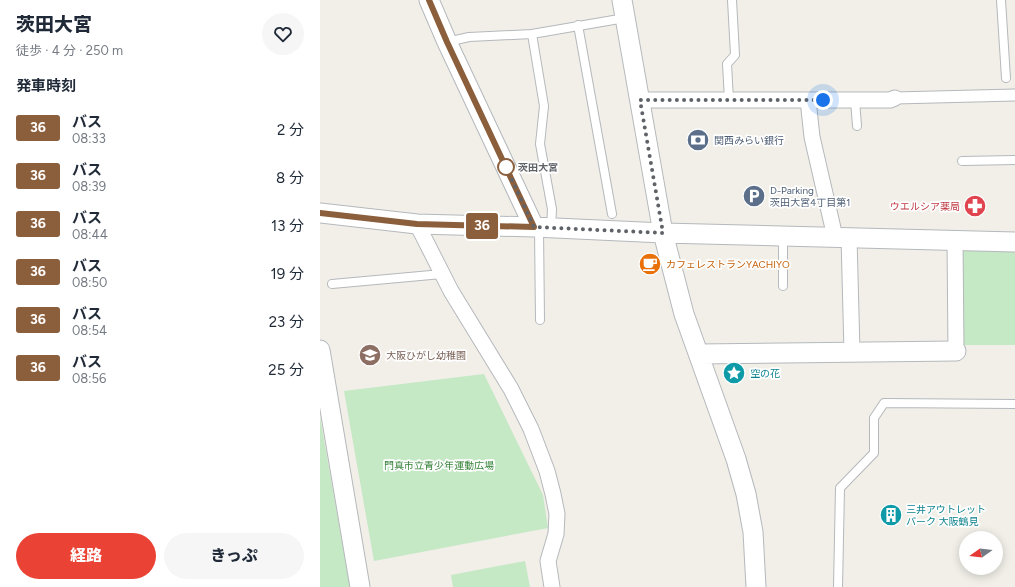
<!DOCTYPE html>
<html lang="ja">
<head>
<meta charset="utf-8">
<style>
	:root { --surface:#fff; --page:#f6f6f7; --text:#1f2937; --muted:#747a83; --accent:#ea4335 }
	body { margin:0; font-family:Figtree,"Noto Sans JP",sans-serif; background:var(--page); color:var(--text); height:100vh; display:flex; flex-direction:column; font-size:15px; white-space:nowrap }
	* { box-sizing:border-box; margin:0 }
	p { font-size:13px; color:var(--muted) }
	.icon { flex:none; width:22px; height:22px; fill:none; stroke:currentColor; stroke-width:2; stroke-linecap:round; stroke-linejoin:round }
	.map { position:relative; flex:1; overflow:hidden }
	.side { display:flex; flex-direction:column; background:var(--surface); width:320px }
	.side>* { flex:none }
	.badge { padding:0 8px; border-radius:3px; font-size:14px; line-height:26px }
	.needle { width:26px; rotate:256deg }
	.tools { position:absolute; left:639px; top:531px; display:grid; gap:8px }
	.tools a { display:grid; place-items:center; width:44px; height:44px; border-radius:50%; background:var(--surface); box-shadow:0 2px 10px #0003; font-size:20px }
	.you { position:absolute; width:20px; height:20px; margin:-10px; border:3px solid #fff; border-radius:50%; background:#1a73e8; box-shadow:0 0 0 6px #1a73e833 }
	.map>.badge { position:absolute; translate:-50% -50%; box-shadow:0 0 0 2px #fff }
	h2 { padding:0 16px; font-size:15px; line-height:36px }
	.round { display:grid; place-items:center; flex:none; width:42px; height:42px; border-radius:21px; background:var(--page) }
	.headline { display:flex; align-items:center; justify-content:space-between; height:68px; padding:0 16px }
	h1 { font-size:19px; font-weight:800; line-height:30px }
	.primary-button { display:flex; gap:8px; margin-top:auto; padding:8px 16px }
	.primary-button a { flex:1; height:46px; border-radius:24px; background:var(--accent); color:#fff; font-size:16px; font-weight:800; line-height:46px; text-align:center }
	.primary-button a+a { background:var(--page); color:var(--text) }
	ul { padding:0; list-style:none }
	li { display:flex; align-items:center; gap:12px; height:48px; padding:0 16px }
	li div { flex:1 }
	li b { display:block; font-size:15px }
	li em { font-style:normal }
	li .badge { min-width:44px; font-weight:700; text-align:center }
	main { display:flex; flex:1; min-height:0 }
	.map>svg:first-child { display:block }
</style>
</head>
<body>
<main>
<section class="side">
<div class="headline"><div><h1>茨田大宮</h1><p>徒歩 · 4 分 · 250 m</p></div><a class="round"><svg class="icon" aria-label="heart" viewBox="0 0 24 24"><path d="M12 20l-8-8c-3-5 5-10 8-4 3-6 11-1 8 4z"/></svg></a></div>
<h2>発車時刻</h2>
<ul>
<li><span class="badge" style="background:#8b5e3c;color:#fff">36</span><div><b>バス</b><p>08:33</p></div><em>2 分</em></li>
<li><span class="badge" style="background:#8b5e3c;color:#fff">36</span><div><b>バス</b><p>08:39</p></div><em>8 分</em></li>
<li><span class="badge" style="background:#8b5e3c;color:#fff">36</span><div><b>バス</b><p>08:44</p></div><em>13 分</em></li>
<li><span class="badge" style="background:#8b5e3c;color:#fff">36</span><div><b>バス</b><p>08:50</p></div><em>19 分</em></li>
<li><span class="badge" style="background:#8b5e3c;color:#fff">36</span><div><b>バス</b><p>08:54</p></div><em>23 分</em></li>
<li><span class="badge" style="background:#8b5e3c;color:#fff">36</span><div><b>バス</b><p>08:56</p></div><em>25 分</em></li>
</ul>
<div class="primary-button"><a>経路</a><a>きっぷ</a></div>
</section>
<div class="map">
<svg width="695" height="587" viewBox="0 0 695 587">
	<rect width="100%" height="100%" fill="#f1efe8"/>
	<!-- green -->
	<path fill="#c5e8c5" d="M640 248H695V345H642Z
		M164 374 223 495 228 528 54 561 24 391Z
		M0 417 30 587H0Z
		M205 561 210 587H133L131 575Z"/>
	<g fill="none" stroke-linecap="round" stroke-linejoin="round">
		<!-- service casing -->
		<g stroke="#b5b8bc" stroke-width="10">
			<path id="service" d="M681 0 686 78
				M258 25 292 214
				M212 34 224 106 220 144 232 209 231 228
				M127 42 149 37 212 34 305 18
				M409 100 407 64 415 55 412 0
				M535 100 537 126
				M642 161 695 160
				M219 228 220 320
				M12 284 122 274
				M463 286V236
				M518 587 520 488 554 453V418L564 403 695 404"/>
		</g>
		<!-- pedestrian casing -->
		<g stroke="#b5b8bc" stroke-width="13">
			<path id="pedestrian" d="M575 98 695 95"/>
		</g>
		<!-- minor casing -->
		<g stroke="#b5b8bc" stroke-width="17">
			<path id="minor" d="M320 100H570L575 98
				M488 100 492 137 515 237
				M97 224 131 291 191 389 211 429 227 471 233 494 237 514 236 534 228 561 232 587
				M529 237 532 352
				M635 240 636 351"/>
		</g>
		<!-- tertiary casing -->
		<g stroke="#b5b8bc" stroke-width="21">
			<path id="tertiary" d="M109 0 127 42 214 227
				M302 0 343 233 364 314 416 459 426 494 433 532 436 587
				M0 213 97 224 214 227 343 233 695 242
				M0 350 40 587
				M379 354 636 351"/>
		</g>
		<!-- service -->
		<use href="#service" stroke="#fff" stroke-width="8"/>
		<!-- pedestrian -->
		<use href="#pedestrian" stroke="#fff" stroke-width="11"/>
		<!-- minor -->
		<use href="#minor" stroke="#fff" stroke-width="15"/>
		<!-- tertiary -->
		<use href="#tertiary" stroke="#fff" stroke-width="19"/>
	</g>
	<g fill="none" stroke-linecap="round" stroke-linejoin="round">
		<!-- line casing -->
		<g stroke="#fff" stroke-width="9">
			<path id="line" d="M0 213 97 224 214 227 127 42 109 0"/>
		</g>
		<!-- line -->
		<use href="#line" stroke="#8b5e3c" stroke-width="6"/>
		<!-- walk -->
		<path stroke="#5f6368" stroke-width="4" stroke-dasharray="0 7.2" d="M186 167 214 227 343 233 320 100H503"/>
	</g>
	<!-- icons -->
	<defs>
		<g id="bank-disc" transform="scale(1.15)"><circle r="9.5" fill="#5c6f8a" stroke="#fff"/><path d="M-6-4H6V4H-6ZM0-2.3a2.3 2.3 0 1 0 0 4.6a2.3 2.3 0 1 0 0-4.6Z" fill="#fff"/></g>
		<g id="parking-disc" transform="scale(1.15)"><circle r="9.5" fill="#5c6f8a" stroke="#fff"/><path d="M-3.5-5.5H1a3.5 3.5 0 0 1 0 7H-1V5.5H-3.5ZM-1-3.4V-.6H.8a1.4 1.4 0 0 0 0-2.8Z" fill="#fff"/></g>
		<g id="pharmacy-disc" transform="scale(1.15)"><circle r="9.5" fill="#e0444e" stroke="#fff"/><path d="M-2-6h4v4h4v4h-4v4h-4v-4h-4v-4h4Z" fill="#fff"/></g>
		<g id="cafe-disc" transform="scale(1.15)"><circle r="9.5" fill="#e8710a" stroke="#fff"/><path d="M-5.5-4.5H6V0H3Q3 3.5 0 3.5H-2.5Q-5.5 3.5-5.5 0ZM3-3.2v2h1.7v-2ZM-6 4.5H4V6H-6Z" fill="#fff"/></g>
		<g id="school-disc" transform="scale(1.15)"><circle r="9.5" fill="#8d6e63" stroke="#fff"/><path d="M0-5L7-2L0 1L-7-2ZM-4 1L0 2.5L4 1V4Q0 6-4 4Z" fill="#fff"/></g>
		<g id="sight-disc" transform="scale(1.15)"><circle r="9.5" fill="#0f9aa8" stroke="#fff"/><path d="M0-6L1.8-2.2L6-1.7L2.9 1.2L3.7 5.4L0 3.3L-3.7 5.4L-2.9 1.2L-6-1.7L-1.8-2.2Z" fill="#fff"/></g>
		<g id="building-disc" transform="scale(1.15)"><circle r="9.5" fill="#0f9aa8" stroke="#fff"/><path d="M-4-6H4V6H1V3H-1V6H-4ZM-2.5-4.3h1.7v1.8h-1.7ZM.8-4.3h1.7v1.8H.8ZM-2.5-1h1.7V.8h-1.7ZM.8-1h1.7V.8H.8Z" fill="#fff"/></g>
	</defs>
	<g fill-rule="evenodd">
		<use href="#bank-disc" x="378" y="140"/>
		<use href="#parking-disc" x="434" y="196"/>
		<use href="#pharmacy-disc" x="655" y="206"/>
		<use href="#cafe-disc" x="330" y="264"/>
		<use href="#school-disc" x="50" y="355"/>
		<use href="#sight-disc" x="414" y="373"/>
		<use href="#building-disc" x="571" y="515"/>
	</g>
	<!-- markers -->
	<circle fill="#fff" stroke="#8b5e3c" stroke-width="2" cx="186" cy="167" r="8"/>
	<g text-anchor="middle" stroke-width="3.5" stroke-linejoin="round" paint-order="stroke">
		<!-- service labels -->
		<g font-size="10" fill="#4e5e75" stroke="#fff" text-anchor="start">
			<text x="394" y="144">関西みらい銀行</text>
			<text x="450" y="194">D-Parking<tspan x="450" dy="12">茨田大宮4丁目第1</tspan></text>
		</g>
		<!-- stop labels -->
		<g font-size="10" font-weight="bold" fill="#5f6368" stroke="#fff" text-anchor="start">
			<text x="198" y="171">茨田大宮</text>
		</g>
		<!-- health labels -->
		<g font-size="10" fill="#be3a42" stroke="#fff" text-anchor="end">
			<text x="640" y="210">ウエルシア薬局</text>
		</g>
		<!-- food labels -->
		<g font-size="10" fill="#c56008" stroke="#fff" text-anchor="start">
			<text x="346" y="268">カフェレストランYACHIYO</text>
		</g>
		<!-- education labels -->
		<g font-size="10" fill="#785e54" stroke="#fff" text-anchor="start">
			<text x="66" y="359">大阪ひがし幼稚園</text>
		</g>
		<!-- culture labels -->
		<g font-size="10" fill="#0d838f" stroke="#fff" text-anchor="start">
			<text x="430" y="377">空の花</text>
			<text x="586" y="513">三井アウトレット<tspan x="586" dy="12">パーク 大阪鶴見</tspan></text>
		</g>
		<!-- park labels -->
		<g font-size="10" fill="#348238" stroke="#fff">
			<text x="119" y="469">門真市立青少年運動広場</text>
		</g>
	</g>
</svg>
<div class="tools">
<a><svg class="needle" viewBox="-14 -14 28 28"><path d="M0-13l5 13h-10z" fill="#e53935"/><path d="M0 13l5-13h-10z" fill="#747a83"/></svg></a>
</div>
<div class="you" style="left:503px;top:100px"></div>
<b class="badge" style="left:162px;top:226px;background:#8b5e3c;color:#fff">36</b>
</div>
</main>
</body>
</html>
